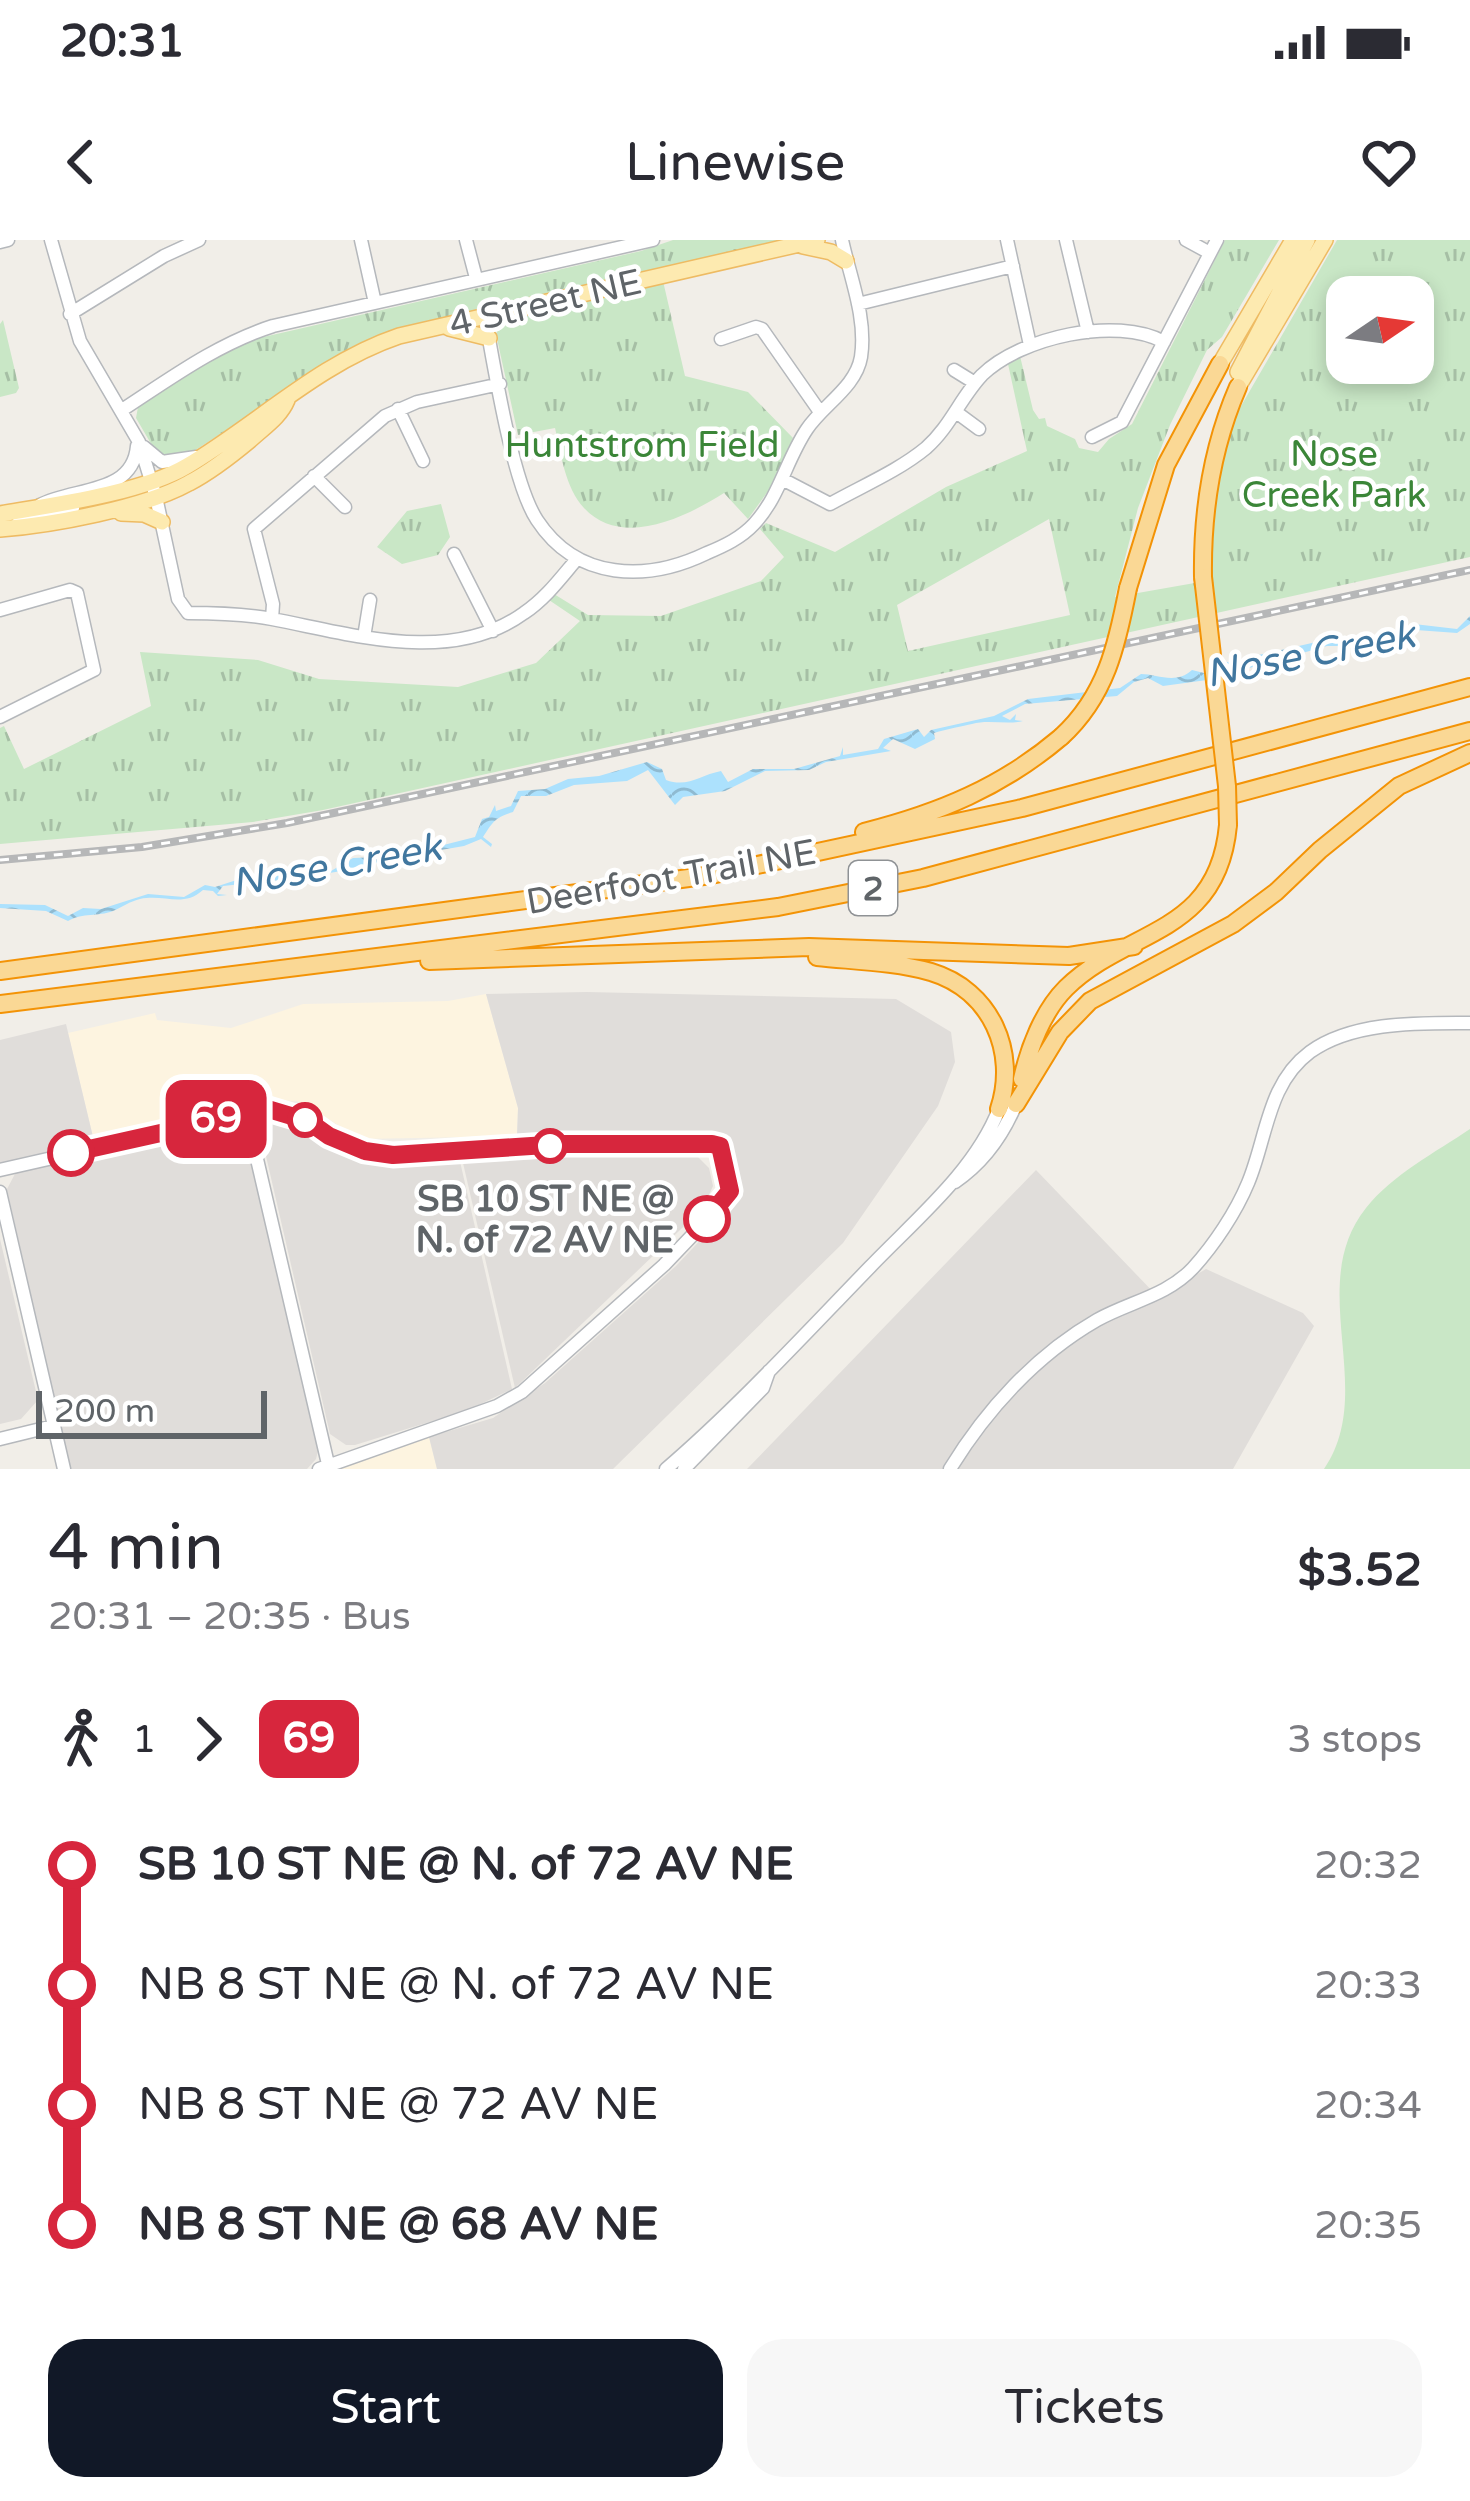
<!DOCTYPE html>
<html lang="en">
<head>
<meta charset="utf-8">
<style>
	:root { --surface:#fff; --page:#f7f7f7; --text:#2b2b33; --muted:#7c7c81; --accent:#111827 }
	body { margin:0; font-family:"Varela Round",sans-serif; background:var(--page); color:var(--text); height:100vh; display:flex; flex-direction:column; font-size:45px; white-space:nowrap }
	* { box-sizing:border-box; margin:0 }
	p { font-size:39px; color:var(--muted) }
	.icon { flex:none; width:66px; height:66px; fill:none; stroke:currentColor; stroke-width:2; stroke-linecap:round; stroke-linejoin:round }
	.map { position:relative; height:1229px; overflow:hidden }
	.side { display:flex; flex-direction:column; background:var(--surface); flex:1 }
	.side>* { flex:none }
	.badge { padding:0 24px; border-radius:18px; font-size:42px; line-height:78px }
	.needle { width:78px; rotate:77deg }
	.controls { position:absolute; left:1326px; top:36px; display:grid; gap:24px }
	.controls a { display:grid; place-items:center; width:108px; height:108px; border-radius:24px; background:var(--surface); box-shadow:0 6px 18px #0003; font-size:60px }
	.scale { position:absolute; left:36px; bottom:30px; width:231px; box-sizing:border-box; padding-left:12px; border:6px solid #5f6468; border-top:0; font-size:33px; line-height:42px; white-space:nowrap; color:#5f6468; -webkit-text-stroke:9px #fff; paint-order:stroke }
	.map>.badge { position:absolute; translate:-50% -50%; box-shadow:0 0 0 6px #fff }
	.legs { display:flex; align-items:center; gap:18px; height:132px; padding:0 48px; font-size:39px }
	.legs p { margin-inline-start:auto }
	.head { display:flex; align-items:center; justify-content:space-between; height:204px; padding:0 48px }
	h1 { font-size:66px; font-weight:600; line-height:90px }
	.cta { display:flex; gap:24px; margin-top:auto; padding:24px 48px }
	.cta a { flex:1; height:138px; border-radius:36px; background:var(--accent); color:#fff; font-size:48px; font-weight:600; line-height:138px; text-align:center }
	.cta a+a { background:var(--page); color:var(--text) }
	ul { padding:0 48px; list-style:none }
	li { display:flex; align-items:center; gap:42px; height:120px; font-size:45px }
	li i { display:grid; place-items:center; width:18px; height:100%; margin:0 15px; background:currentColor }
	li i::after { content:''; width:30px; height:30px; margin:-15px; border:9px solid; border-radius:50%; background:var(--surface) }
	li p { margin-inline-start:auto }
	li:first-child i { background:linear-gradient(#0000 50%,currentColor 0) }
	li:last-child i { background:linear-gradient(currentColor 50%,#0000 0) }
	.status { display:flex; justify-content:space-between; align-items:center; height:84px; padding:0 60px; background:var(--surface); direction:ltr }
	.status svg { height:33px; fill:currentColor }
	header { display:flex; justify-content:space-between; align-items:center; height:156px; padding:0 48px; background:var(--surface); font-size:54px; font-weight:600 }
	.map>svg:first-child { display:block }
</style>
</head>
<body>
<div class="status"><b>20:31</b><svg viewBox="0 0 49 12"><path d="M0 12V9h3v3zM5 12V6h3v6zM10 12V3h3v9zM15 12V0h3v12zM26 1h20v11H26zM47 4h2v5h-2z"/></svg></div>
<header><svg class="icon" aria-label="back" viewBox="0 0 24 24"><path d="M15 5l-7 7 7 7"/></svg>Linewise<svg class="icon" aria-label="heart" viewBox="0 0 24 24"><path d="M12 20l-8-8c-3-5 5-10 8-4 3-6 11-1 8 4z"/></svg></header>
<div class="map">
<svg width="1470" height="1229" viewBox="0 0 1470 1229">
	<defs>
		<pattern id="park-tufts" width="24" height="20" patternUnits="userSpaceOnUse" patternTransform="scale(3)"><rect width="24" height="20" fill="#c9e7c6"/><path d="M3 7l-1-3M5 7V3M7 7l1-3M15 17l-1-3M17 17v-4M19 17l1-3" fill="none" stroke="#a6bfa5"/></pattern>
		<pattern id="water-waves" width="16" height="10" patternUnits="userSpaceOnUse" patternTransform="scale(3)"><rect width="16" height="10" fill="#ace1fd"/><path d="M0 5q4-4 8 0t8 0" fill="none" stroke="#8fbad1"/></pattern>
	</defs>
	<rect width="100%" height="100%" fill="#f1eee8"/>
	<!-- commercial -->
	<path fill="#fdf4e0" d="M486 754 518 868 517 896 362 899 297 861 247 864 94 901 68 793 155 773 157 780 231 788 303 764 448 761Z
		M429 1197 437 1229H341L344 1225Z"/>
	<!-- industrial -->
	<path fill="#e0ddda" d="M587 752 896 759 951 792 955 822 938 866 843 1003 613 1229H437L429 1197 493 1178 545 1143 676 1026 735 963 725 904 712 894 517 896 518 868 486 754Z
		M66 784 94 901 0 924V800Z
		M280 880 297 883 336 907 358 915 393 921 459 917 512 1149 468 1170 355 1205H346L330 1194 263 903 262 892 268 884Z
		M232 883 249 892 319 1207 316 1219 307 1229H70L7 949 16 932Z
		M568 917H698L709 928 713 946 703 968 515 1148 463 923Z
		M1036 930 1158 1057 1206 1029 1303 1073 1314 1086 1233 1229H747Z
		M0 999 38 1160 21 1179 0 1184Z"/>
	<!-- green -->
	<path fill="#c9e7c6" d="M1470 889V1229H1324C1378 1150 1304 1046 1366 968 1392 935 1436 912 1470 889Z"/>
	<!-- park -->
	<path fill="url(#park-tufts)" fill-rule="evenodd" d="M673 0H790L389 93 347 112 194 211 174 218 157 214 136 178 138 167 218 116 259 98 641 11Z
		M1225 0H1279L1222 97 1207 110 1170 185 1138 268 1115 357 1206 341 1222 214 1237 173 1337 0H1470V317L323 570 253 582 0 604V488L4 486 24 529 151 466 140 412 258 420 319 439 458 447 536 423 580 381 549 360 554 354 588 375 661 376 761 341 784 317 760 289 766 283 835 312 946 247 1027 211 1008 124 1020 116 1033 170 1039 179 1045 178 1047 186 1075 199 1079 208 1098 212 1109 199 1132 184ZM1347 57H1413V123H1347ZM1049 279 1070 375 908 411 897 365Z
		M663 41 685 136 748 152 793 198 774 243 748 279 724 253C686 277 622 309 584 268 565 248 561 213 555 188L518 195 496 94 503 78Z
		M3 80 19 148 16 153 0 157V84Z
		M441 264 450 297 438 315 402 324 377 307 407 271Z"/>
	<!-- water -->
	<path fill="url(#water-waves)" d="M1470 376V384L1457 393 1416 390 1379 406H1327L1207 440 1163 446 1148 438 1134 442 1117 456 1025 464 1002 476 1010 480 1016 474 1015 480 1023 481C1006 485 988 479 972 484 963 486 947 489 934 493L935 499 915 509 893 499 883 508 891 511 826 522 809 530 765 531 725 551 683 557 675 565 648 530 627 541 574 545 546 556H521L513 572C494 578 493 582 483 597L492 604 491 607 481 599 464 606 400 617 394 611 385 621C357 626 331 637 302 633L300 638 223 646 217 654 227 655 218 656 213 651 203 650C183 668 165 654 140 659 131 661 122 667 113 671 97 677 84 672 68 681L46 671 0 668V664L45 665 68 676 83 668 101 669 148 654 184 657 205 645 215 647 246 637 283 635 312 626 331 631 353 618 379 617 398 608 416 612 475 597 482 579 489 577 495 565 496 571 511 566 518 551 545 549 568 539 599 536 647 522 662 529 666 540C688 548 700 535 721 531L728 542 753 529H794L840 516 843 507V515L878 509 884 499 918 489 924 497 931 490 994 476 1028 459 1120 448 1141 434C1157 434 1176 445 1192 430L1204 433 1221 421 1240 424 1254 416 1334 398 1358 395 1377 400 1414 384 1457 389Z"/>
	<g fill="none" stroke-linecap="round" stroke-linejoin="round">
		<!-- minor casing -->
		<g stroke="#b5b8bc" stroke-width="15">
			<path id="minor" d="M51 0 80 101 139 202 156 257 178 359 188 373C215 373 245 374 272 379 352 394 451 426 524 373 545 359 560 339 576 320
				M361 0 375 63
				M466 0 476 38
				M1007 0 1030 105
				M1066 0 1088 92
				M1186 0 1210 13
				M0 2 8 0
				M858 64 1013 26
				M70 74 164 16 199 0
				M485 77C494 125 512 242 537 280 577 341 647 342 707 313 724 306 741 298 754 284 780 256 786 220 807 189 823 165 856 147 861 117 867 78 850 37 842 0
				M721 99 756 87 762 89 820 172
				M954 130 975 143
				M398 169 423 221
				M122 170C171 138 217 104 273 86L653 0
				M956 172 979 189
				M1092 197 1122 182 1217 0
				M144 207 162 222 196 217
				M314 236 345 267
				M784 240 830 264C862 246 898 231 926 208 950 187 961 157 982 135 1021 97 1116 76 1164 102
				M40 265C74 247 133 255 137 206
				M18 283 73 268
				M454 314 493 391
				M0 370 70 350 77 353 94 430 0 477
				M272 379 273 364 254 289 385 176 417 162 500 144
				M364 397 370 360
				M246 872 328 1224
				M0 930 268 869C315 877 341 909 393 915L562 905 720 906 730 951 726 960 664 1025 522 1152 497 1166 319 1229
				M955 942C983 923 1003 895 1016 864
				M0 952 64 1229
				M0 1199 53 1186
				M666 1229C738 1167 804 1095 870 1027 915 980 975 931 999 869
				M684 1229 763 1148 769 1131
				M950 1229C986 1170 1036 1115 1097 1080 1129 1062 1167 1056 1193 1028 1214 1005 1236 972 1248 943 1267 898 1267 844 1310 812 1353 781 1419 783 1470 783"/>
		</g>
		<!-- major casing -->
		<g stroke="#eebb63" stroke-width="18">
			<path id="major" d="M803 6 831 12 846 21
				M449 88 489 98
				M1220 124 1293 0
				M1238 132 1307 0
				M1238 147 1325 0
				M121 273 144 274 162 282
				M0 274C53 265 142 253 187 226 258 184 319 123 399 96L817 0
				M0 289C52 285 144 268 189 243 210 232 232 215 250 200 264 187 280 177 287 160"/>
		</g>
		<!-- highway casing -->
		<g stroke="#f39306" stroke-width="20">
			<path id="highway" d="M1203 337C1202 272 1212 207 1238 147
				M1128 348 1166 225 1220 124
				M864 592C939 573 1002 547 1061 497
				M817 717C855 721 895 722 931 732 991 750 1018 812 999 869
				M429 721 809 707 1069 716 1134 706
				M0 731 711 635 1022 568 1470 447
				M0 764 778 667 923 638 1470 491
				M1022 839C1029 808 1043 771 1066 748 1127 688 1218 696 1228 585
				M1016 864 1060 792 1090 761 1233 684 1276 652 1320 610 1399 546 1470 513"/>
		</g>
		<!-- minor -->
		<use href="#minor" stroke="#fff" stroke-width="12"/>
		<!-- major -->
		<use href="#major" stroke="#fdeab0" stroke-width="15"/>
		<!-- highway -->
		<use href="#highway" stroke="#fad895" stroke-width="16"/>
		<!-- rail casing -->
		<g stroke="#b6b7b8" stroke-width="8">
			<path id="rail" d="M0 620 142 607 287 583 1470 330"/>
		</g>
		<!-- rail -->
		<use href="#rail" stroke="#fff" stroke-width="3" stroke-dasharray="9" stroke-linecap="butt"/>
		<!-- highway-bridge casing -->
		<g stroke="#f39306" stroke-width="20" stroke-linecap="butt">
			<path id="highway-bridge" d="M1203 337 1227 546 1228 585
				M1061 497C1106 456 1117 405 1128 348"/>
		</g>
		<!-- highway-bridge -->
		<use href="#highway-bridge" stroke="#fad895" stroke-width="16"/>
	</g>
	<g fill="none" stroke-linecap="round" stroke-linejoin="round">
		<!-- line-1 casing -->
		<g stroke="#fff" stroke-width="27">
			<path id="line-1" d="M71 913 268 869 308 881 329 896 365 911 393 915 562 904H712L720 906 730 951 707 979"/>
		</g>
		<!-- line-1 -->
		<use href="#line-1" stroke="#d7263d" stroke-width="18"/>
	</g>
	<!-- markers -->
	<g fill="#fff" stroke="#d7263d" stroke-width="6">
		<circle cx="305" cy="880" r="15"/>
		<circle cx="550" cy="906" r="15"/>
		<circle cx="71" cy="913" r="21"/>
		<circle cx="707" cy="979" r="21"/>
	</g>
	<g text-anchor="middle" stroke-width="9" stroke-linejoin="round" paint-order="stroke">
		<!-- shield labels -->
		<rect fill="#fff" stroke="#8f9295" stroke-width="3" x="849" y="621" width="48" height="54" rx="9"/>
		<g font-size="33" font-weight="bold" fill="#5f6468">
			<text x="873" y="660">2</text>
		</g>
		<!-- street labels -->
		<g font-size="36" fill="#5f6468" stroke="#fff">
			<text transform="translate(545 62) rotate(-13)" y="13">4 Street NE</text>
			<text transform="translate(671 636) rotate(-10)" y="13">Deerfoot Trail NE</text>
		</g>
		<!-- park labels -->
		<g font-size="36" fill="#3b8638" stroke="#fff">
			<text x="642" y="217">Huntstrom Field</text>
			<text x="1334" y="226">Nose<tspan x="1334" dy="41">Creek Park</tspan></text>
		</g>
		<!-- stop labels -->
		<g font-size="36" font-weight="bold" fill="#5f6468" stroke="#fff" text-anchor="end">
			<text x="674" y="971">SB 10 ST NE @<tspan x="674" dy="41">N. of 72 AV NE</tspan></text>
		</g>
		<!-- water labels -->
		<g font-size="39" font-style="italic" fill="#41779f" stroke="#fff">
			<text transform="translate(1310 413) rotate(-11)" y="14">Nose Creek</text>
			<text transform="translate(336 624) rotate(-10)" y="14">Nose Creek</text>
		</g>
	</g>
</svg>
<div class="controls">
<a><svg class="needle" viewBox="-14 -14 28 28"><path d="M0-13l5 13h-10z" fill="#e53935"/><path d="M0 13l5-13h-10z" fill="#7c7c81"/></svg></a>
</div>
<div class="scale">200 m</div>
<b class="badge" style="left:216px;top:879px;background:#d7263d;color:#fff">69</b>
</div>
<section class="side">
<div class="head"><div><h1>4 min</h1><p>20:31 – 20:35 · Bus</p></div><b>$3.52</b></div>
<div class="legs"><svg class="icon" aria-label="walk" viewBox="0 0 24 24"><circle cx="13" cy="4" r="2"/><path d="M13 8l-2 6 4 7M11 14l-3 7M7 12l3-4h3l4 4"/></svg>1<svg class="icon" aria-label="forward" viewBox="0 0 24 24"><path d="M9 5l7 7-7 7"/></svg><b class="badge" style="background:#d7263d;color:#fff">69</b><p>3 stops</p></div>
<ul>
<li><i style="color:#d7263d"></i><b>SB 10 ST NE @ N. of 72 AV NE</b><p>20:32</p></li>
<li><i style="color:#d7263d"></i><span>NB 8 ST NE @ N. of 72 AV NE</span><p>20:33</p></li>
<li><i style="color:#d7263d"></i><span>NB 8 ST NE @ 72 AV NE</span><p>20:34</p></li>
<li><i style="color:#d7263d"></i><b>NB 8 ST NE @ 68 AV NE</b><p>20:35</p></li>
</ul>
<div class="cta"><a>Start</a><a>Tickets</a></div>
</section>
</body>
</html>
